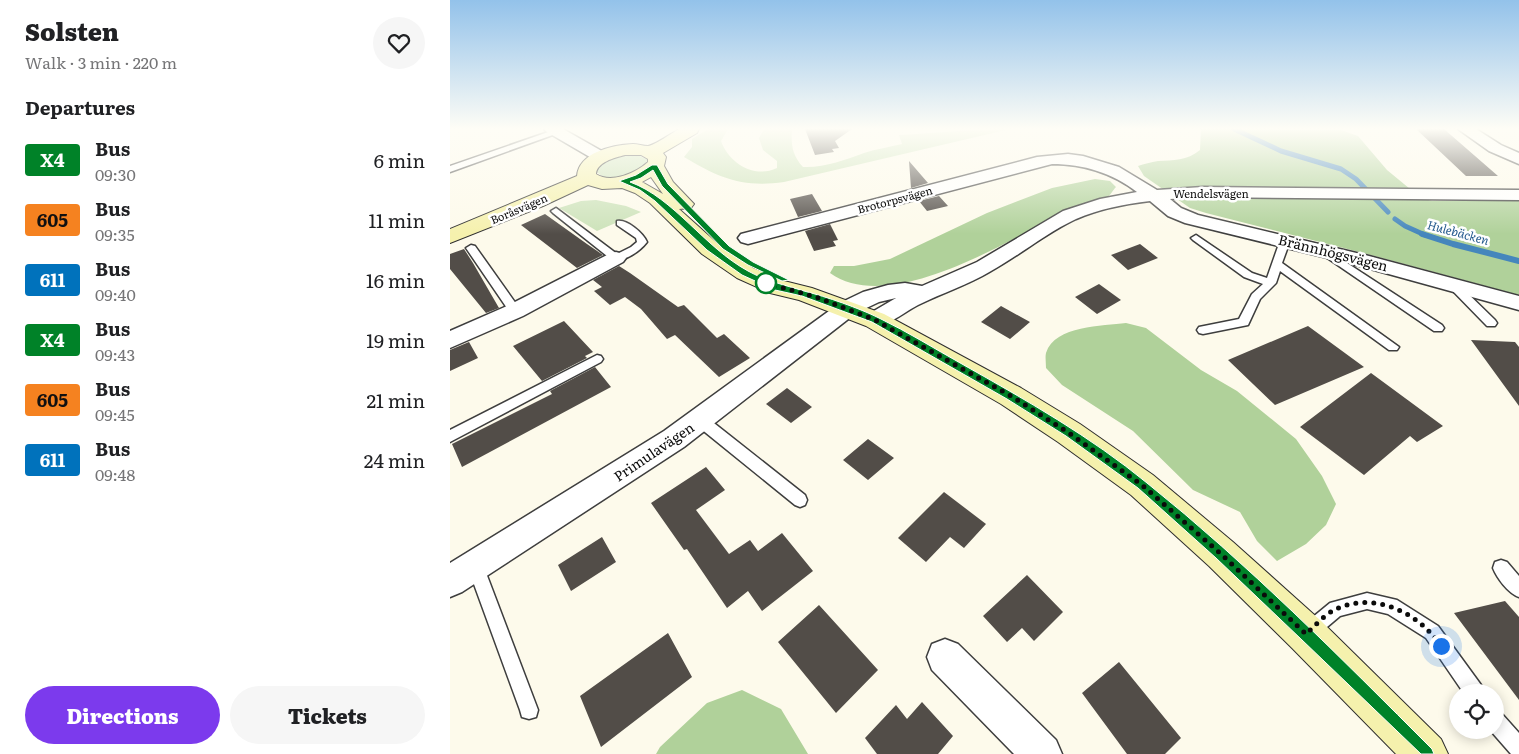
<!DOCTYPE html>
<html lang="en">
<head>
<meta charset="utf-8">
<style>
	:root { --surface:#fff; --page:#f6f6f6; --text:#202124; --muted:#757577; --accent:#7c3aed }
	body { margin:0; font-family:Literata,serif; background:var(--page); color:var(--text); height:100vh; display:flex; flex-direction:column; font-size:19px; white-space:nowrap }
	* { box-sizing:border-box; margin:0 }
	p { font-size:16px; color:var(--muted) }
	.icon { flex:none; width:28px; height:28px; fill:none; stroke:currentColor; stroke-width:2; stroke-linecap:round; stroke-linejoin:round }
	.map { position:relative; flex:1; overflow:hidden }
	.details { display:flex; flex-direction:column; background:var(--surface); width:450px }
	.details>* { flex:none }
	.badge { padding:0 10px; border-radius:4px; font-size:18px; line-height:32px }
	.controls { position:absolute; left:999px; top:684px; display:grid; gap:10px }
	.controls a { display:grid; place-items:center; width:55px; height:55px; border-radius:50%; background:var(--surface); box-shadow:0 2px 12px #0003; font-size:25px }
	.you { position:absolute; width:25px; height:25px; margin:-12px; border:4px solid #fff; border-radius:50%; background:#1a73e8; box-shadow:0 0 0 8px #1a73e833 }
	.map>.badge { position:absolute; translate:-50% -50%; box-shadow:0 0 0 2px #fff }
	h2 { padding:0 25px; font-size:19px; line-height:45px }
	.round { display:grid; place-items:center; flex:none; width:52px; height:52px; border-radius:26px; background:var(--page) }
	.overview { display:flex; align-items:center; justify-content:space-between; height:85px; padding:0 25px }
	h1 { font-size:24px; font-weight:800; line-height:38px }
	.button { display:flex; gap:10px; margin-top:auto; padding:10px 25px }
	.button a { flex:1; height:58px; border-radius:30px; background:var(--accent); color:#fff; font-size:20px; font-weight:800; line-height:58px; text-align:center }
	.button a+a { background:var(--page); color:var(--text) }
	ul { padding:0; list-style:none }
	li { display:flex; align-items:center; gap:15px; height:60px; padding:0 25px }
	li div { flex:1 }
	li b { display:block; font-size:19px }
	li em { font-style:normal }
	li .badge { min-width:55px; font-weight:700; text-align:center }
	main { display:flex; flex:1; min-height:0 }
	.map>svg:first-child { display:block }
</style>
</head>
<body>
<main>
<section class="details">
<div class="overview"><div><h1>Solsten</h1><p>Walk · 3 min · 220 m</p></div><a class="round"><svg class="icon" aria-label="heart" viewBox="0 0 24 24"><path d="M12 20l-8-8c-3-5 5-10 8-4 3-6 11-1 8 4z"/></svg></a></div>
<h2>Departures</h2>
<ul>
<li><span class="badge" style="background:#008228;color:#fff">X4</span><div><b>Bus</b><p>09:30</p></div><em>6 min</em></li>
<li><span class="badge" style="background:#f58220;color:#111">605</span><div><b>Bus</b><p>09:35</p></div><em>11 min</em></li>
<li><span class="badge" style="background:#0072bc;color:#fff">611</span><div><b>Bus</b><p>09:40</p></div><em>16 min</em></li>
<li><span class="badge" style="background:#008228;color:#fff">X4</span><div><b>Bus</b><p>09:43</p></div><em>19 min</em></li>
<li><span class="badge" style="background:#f58220;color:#111">605</span><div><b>Bus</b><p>09:45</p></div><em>21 min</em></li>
<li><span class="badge" style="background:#0072bc;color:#fff">611</span><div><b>Bus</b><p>09:48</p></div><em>24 min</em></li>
</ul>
<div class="button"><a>Directions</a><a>Tickets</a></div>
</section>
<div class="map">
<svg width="1069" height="754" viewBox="0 0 1069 754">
	<rect width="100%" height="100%" fill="#fdfaeb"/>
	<!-- green -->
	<path fill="#cce2b9" d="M258 129H278L271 141C279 163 304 179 327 168V161L313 150 309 138 314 129H342C341 145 342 155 353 167 374 168 395 160 414 153 426 149 440 147 452 144L449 135C486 133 523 129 560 129L334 182C293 188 269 178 234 157L242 147V139Z
		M180 154 188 155 198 160 197 164C185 173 160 186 147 172 150 159 168 156 180 154Z
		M146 200 176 206 191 212 147 231 109 208 131 201Z"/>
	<!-- forest -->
	<path fill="#b0d19a" d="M751 129 891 130 908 136 937 170 971 198 982 201H1069V295L921 255 756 213 740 208 694 176 688 166C694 164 701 162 708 161 723 160 737 161 750 150Z
		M645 179 660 181 666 187C663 190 660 196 656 198 641 207 622 209 606 217 551 244 439 315 380 273L384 266H404L440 259 537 213 602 188Z
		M676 323 696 328 751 370 787 391 846 439 872 476 886 504 876 525 856 544 827 561 807 541 790 512 743 490 683 431 612 385 596 368C596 363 595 357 596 353 605 325 653 326 676 323Z
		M292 690 331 709 358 754H206L210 747 257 703Z"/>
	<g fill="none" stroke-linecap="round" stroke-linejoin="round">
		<!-- stream-far1 -->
		<path stroke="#4586bc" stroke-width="5" d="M784 129 831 151 891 169 906 179 938 212
			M945 219 955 226 975 235"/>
		<!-- stream -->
		<path stroke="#4586bc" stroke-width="6" d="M972 234 1003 244 1069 261"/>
	</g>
	<!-- building -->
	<path fill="#524d48" d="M355 129H402L385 141 389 148 382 149 384 152 365 155Z
		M966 129H994L1048 176H1016Z
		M459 161 478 183 461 188Z
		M362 194 372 211 348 217 340 199Z
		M489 196 498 206 477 211 469 201Z
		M95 214 137 244 153 255 127 268 71 225Z
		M380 224 388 240 383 241 386 246 364 251 355 231Z
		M690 244 708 258 678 270 661 255Z
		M14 249 23 263 49 308 36 313 0 269V254Z
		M169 266 180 273 228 307 234 305 267 338 274 334 300 358 269 377 225 335 217 339 191 309 175 297 160 305 144 291 152 287 143 280Z
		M649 284 671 300 647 314 625 297Z
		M551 306 580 322 560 339 531 322Z
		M114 321 143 352 135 356 137 358 92 381 63 346Z
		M858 326 914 367 825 405 778 360Z
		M1021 340 1065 342 1069 347V406Z
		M19 342 28 358 0 371V350Z
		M145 367 161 387 12 467 2 444 102 394 100 391Z
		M921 373 993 426 967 442 960 436 914 475 850 427Z
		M337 388 362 407 341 423 316 404Z
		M418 439 444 458 418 480 393 460Z
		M256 467 275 490 246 510 279 554 300 540 308 551 332 533 363 571 312 611 298 591 277 608 237 549 234 550 201 503Z
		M494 492 536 524 514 548 500 537 476 562 448 538Z
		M152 537 166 562 121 591 108 565Z
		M577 575 613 612 584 641 572 628 557 642 533 616Z
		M1055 601 1069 617V700L1004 613Z
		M369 605 428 670 386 713 328 642Z
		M218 633 242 677 151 747 130 696Z
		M669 662 731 738 715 754H677L632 693Z
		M472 702 503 736 488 754H427L415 738 446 705 457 719Z"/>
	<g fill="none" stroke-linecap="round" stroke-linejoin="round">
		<!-- lane casing -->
		<g stroke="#3e3e3e" stroke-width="3">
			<path id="lane" d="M104 130 111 132 0 172V166Z
				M106 208 167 254 181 247 187 242 186 238 167 225V221C177 219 193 233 197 242 190 251 175 262 162 260L103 213 101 211Z
				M746 235 802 273 817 278 830 241 832 239H838L840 241 832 263 949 347 947 350H939L830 271 826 283 810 299 798 325 753 334 749 333 747 330 749 327 789 319 802 294 813 284 794 277 743 240 741 238Z
				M21 245 25 246 69 308 71 311 69 314H61L16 248Z
				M874 248 992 325 994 328 992 331H984L870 253V249Z
				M1002 281 1006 282 1045 320 1047 323 1045 326H1037L998 286 997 284Z
				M147 355 151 356 153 359 151 362 0 442V430Z
				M250 415 255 416 355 495 357 500 355 505 350 507 345 505 245 424 243 420 245 416Z
				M25 557 31 560 33 565 88 710 86 717 79 719 72 717 70 710 17 565 19 560Z
				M1051 560 1057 562 1069 576V597C1058 593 1047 578 1043 568L1045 562Z
				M917 593 947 600 988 626 1031 685 1033 692H1013L976 638 938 614 917 609 890 616 864 638 858 641 852 638 849 632 852 626 880 603Z
				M1045 711 1052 714 1069 733V754H1061L1040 730H1045Z"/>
		</g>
		<!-- street casing -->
		<g stroke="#3e3e3e" stroke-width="3">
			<path id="street" d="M94 129H113L157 154 159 157 157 160H145L97 132Z
				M1008 129H1026L1051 145 1069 153V164L1039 151Z
				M618 154 633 156 669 167 707 190 753 187 1069 190V200L753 197 720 199 731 208 748 215 919 256 1069 296V310L906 265 735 223 718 216 700 201C674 204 649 209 626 219 596 233 570 255 541 271 518 285 492 293 468 305 452 313 435 330 417 325L414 320 417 315 446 298 429 302 406 313 234 447 12 592 0 597V563L214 431 390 303 413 292 438 285 455 283 472 286 527 262 613 211 650 199 687 192C662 173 634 164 602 164L298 244 291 242 288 238 291 234 587 157Z
				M166 252 173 254 176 258 173 262 73 316 0 348V331L57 306 159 254Z
				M495 639 508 644 606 740 612 754H564L482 670 477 657 482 644Z"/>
		</g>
		<!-- secondary casing -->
		<g stroke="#2d2d2d" stroke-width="2">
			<path id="secondary" d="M229 129H249L247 133 213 153 216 157 214 166 223 182 244 204 241 208 229 209 268 244 303 268 334 281 362 288 434 314 571 388 630 424 703 475 783 542 870 620 991 739 998 754H946L842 648 759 566 681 495 608 442 551 404 416 326 349 300 320 293 287 278 252 254 200 203 185 193 172 188 152 189 138 185 93 206 0 243V229L127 176C129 152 163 145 183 144 188 144 193 146 198 146 205 145 222 133 229 129ZM175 155H191L198 159V162C186 173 161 184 146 174 147 162 164 158 175 155ZM201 177 213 194 192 182Z"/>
		</g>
		<!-- lane -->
		<use href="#lane" fill="#fff" fill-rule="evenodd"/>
		<!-- street -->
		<use href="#street" fill="#fff" fill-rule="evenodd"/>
		<!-- secondary -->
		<use href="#secondary" fill="#f5f1ad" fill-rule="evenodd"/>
	</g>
	<!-- sky -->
	<linearGradient id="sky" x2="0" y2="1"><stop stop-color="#93c2ea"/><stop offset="0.55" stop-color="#fefdf6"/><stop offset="1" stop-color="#fefdf6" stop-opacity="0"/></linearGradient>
	<rect width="1069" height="234" fill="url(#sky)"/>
	<!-- line -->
	<path fill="#008228" stroke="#fff" d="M202 165H207L218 184 279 246 303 262 339 280 332 281 298 265 273 249 212 186 203 170 191 178 180 182C224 198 254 247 298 271 316 281 335 285 354 291 377 297 409 308 429 318 458 332 485 349 512 364 576 400 641 437 697 483 798 564 890 657 982 749L984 754H971L851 639 766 558 688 488 616 436 557 399 422 322 352 296 325 290 292 275 257 250 205 201 190 190 169 181 186 175Z"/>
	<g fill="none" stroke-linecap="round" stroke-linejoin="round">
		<!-- walk -->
		<path stroke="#0b0b0b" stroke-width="5" stroke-dasharray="0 9" d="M316 283 369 298 425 320 561 396 619 433 692 485 771 554 856 634C865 626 875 614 886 609 925 591 969 613 991 646"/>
	</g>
	<!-- markers -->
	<circle fill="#fff" stroke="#008228" stroke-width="2.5" cx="316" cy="283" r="10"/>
	<g text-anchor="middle" stroke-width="5" stroke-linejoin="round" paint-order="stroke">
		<!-- far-street labels -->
		<g font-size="11" fill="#0b0b0b" stroke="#fff">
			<text x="761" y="198">Wendelsvägen</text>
			<text transform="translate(445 200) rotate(-15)" y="4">Brotorpsvägen</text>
			<text transform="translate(69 209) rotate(-23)" y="4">Boråsvägen</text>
		</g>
		<!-- far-water labels -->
		<g font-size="12" font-style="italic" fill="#24598d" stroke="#fff">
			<text transform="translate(1008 233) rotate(15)" y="4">Hulebäcken</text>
		</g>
		<!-- street labels -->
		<g font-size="14" fill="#0b0b0b" stroke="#fff">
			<text transform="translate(883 253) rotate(14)" y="5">Brännhögsvägen</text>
			<text transform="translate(204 452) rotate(-34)" y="5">Primulavägen</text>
		</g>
	</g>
</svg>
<div class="controls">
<a><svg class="icon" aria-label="locate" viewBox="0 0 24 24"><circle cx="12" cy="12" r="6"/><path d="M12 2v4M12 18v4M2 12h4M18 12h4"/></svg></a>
</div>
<div class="you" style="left:991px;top:646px"></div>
</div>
</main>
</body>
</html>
